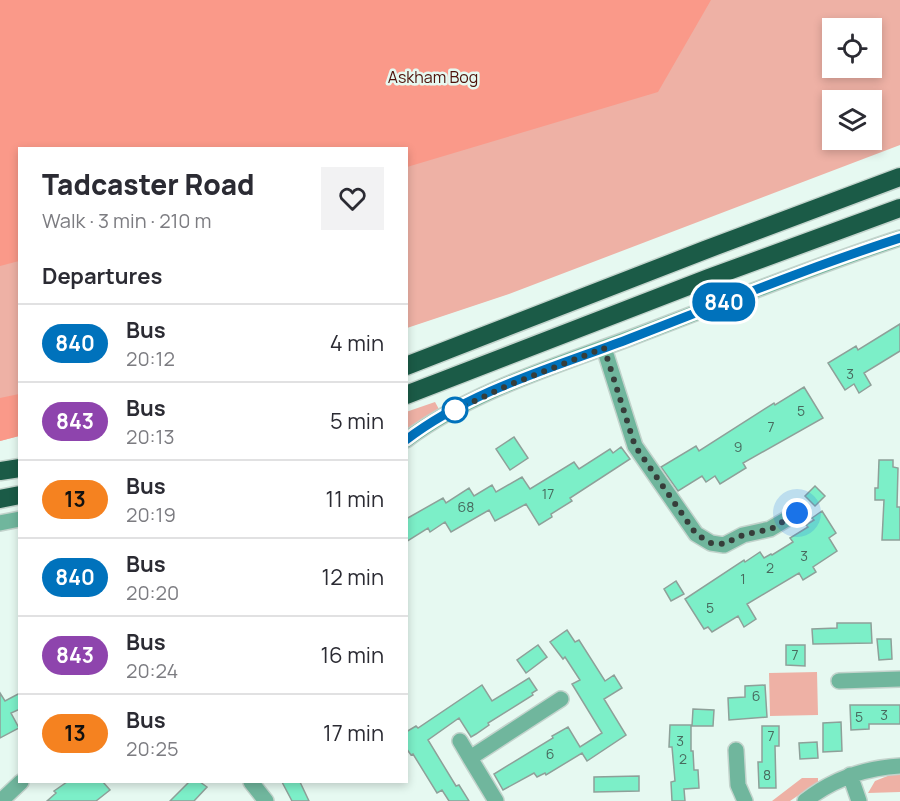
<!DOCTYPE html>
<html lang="en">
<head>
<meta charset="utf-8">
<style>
	:root { --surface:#fff; --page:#f2f2f3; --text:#2b2b33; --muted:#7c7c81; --line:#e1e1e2 }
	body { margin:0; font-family:Manrope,sans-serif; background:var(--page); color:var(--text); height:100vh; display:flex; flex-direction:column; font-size:22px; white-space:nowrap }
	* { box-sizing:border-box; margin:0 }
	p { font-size:20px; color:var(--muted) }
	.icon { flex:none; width:33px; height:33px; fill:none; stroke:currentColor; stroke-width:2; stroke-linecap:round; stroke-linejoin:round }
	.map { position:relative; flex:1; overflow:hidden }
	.drawer { position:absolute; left:18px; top:147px; width:390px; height:636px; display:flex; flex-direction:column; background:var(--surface); border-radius:0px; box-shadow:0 3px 9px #0003 }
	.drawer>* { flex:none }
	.badge { padding:0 12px; border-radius:20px; font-size:21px; line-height:39px }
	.controls { position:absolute; left:822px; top:18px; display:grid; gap:12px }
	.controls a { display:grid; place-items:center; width:60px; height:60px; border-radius:0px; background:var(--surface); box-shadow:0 3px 9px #0003; font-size:30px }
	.you { position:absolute; width:30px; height:30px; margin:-15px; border:4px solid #fff; border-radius:50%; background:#1a73e8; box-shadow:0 0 0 9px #1a73e833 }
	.map>.badge { position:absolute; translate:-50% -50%; box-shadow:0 0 0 3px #fff }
	h2 { padding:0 24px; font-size:22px; line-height:54px }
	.round { display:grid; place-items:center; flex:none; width:63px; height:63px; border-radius:0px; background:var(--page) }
	.headline { display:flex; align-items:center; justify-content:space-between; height:102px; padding:0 24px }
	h1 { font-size:28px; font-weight:800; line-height:45px }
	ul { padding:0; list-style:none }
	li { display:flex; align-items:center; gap:18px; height:78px; padding:0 24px; border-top:2px solid var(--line) }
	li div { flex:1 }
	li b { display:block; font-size:22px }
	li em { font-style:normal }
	li .badge { min-width:66px; font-weight:700; text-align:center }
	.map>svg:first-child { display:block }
</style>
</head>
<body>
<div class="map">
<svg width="900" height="801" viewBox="0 0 900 801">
	<rect width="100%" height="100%" fill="#e6f9f1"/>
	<!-- green -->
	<path fill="#eeb1a5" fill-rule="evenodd" d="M0 0H900V145L509 294 407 328 406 148H20L19 436 0 441ZM832 28H872V68H832ZM832 100H872V140H832Z
		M435 402 440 411 407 431 406 412Z
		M817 672 818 715 770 716 769 673Z
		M890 775H900V792L868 793 875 781Z
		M802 778H818V782L790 801H772Z"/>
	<!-- forest -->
	<path fill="#fa9989" d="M0 0H711L658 92 407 167 406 148H20L19 261 0 266Z
		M19 394V436L0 441V398Z"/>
	<!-- building -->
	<path fill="#7cefc8" stroke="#8ea099" stroke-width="1.5" d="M900 324V351L864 373 871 385 859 393 854 384 845 390 828 363 856 346 858 350Z
		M804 387 823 418 743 463 746 468 720 484 715 476 706 482 702 476 678 491 661 467 696 446 699 451 774 403 775 405Z
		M514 437 528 458 510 470 496 449Z
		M621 447 630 459 570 498 572 501 551 514 552 517 539 525 526 504 495 521 489 510 451 532 445 522 430 532 428 528 406 542V519L443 498 446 503 469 488 474 496 492 485 496 492 522 477 530 489 574 462 579 469 610 449 613 453Z
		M879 460H893V467L898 468 897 507H900V540H882L884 500H875V488H878Z
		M815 486 825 496 815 506 805 496Z
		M822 511 836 533 829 538 837 551 813 567 816 572 803 580 799 573 747 604 756 619 744 627 738 616 712 632 708 627 704 629 685 599 744 560 745 562 760 552 764 558 771 554 772 555 793 542 790 538 808 527 806 525 814 520 812 518Z
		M676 581 684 594 671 601 664 589Z
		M837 623H871L872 643 813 644 812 629 837 628Z
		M567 630 575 642 579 640 605 681 614 675 622 688 604 699 626 735 587 761 582 753 546 775 545 773 537 777 534 773 503 790 494 774 553 738 552 736 568 727 580 747 602 733 572 684 580 680 565 657 563 659 550 642Z
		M877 639H891L892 659 879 660Z
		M538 645 547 657 526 673 517 660Z
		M786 645H805V666L786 665Z
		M529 678 537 690 532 693 533 695 488 723 489 725 476 734 471 737 459 718 428 740 456 786 459 785 469 801H449L442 790 437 793 413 754 411 755 406 748V732L416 726 418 728 482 685 492 701Z
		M765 685 767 717 729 720 728 698 745 697V686Z
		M0 693 5 701 20 693V709L11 713 19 728 0 738Z
		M850 705H900V724H869V729L851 730Z
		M693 709 714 710 713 726H692Z
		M841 722 842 751 823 752V723Z
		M670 725H691V751H693L694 770H698L699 788 684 789 685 801H672L671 782 675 781 672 747H669Z
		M762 726H779V746H775L776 788H759L758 762H762Z
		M817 742 818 758 800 759 799 743Z
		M639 776V791L594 792V777Z
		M67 782H103L110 790 96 801H47L56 793 54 791Z
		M189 782H200L207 787 194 801H170Z
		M282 782H300L309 801H292Z"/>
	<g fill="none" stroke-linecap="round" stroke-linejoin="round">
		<!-- minor casing -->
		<g stroke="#c3d3cc" stroke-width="18">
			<path id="minor" d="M604 348 635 446 696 534 711 543 724 545 743 535 770 529 797 513
				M406 440C470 392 555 366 630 338 720 304 809 268 900 238
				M0 523 20 519
				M839 681 900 679
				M460 741 470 758
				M736 750 738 785 745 801
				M850 775 859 801
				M251 782 266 801
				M1 801 21 782
				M496 801 470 758 561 699
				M805 801C833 779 864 768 900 766"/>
		</g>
		<!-- highway casing -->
		<g stroke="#c3d3cc" stroke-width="21">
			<path id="highway" d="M406 366 705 250 900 177
				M406 395 709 278 900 208
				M0 471 20 468
				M0 499 20 495"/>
		</g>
		<!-- minor -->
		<use href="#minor" stroke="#70b69d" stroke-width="15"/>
		<!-- highway -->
		<use href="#highway" stroke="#1b5b47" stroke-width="18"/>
	</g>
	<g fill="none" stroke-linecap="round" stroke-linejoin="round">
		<!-- line casing -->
		<g stroke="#fff" stroke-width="14">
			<path id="line" d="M406 440C470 391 552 368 626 340 717 305 807 268 900 238"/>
		</g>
		<!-- line -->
		<use href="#line" stroke="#0072bc" stroke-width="9"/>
		<!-- walk -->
		<path stroke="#363d3a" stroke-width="6" stroke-dasharray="0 10.8" d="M455 410 509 385 604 348 635 446 696 534 711 543 724 544 743 535 771 529 797 513"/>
	</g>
	<!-- markers -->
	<circle fill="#fff" stroke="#0072bc" stroke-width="3" cx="455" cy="410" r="12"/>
	<g text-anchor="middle" stroke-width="5" stroke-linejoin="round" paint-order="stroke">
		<!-- number labels -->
		<g font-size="14" fill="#486a5e">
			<text x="850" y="379">3</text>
			<text x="801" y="416">5</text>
			<text x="771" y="432">7</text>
			<text x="738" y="452">9</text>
			<text x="548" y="499">17</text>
			<text x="466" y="512">68</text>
			<text x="804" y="561">3</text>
			<text x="770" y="573">2</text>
			<text x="743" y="584">1</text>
			<text x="710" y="613">5</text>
			<text x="795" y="660">7</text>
			<text x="756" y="701">6</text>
			<text x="884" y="720">3</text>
			<text x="859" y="722">5</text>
			<text x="771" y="741">7</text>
			<text x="680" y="746">3</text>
			<text x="550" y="759">6</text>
			<text x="683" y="764">2</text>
			<text x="767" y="780">8</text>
		</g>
		<!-- park labels -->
		<g font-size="16" fill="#4d120a" stroke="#e6f9f1">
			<text x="433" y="83">Askham Bog</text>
		</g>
	</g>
</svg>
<div class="controls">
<a><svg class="icon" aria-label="locate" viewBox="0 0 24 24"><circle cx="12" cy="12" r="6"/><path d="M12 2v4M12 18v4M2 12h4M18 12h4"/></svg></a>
<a><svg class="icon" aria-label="layers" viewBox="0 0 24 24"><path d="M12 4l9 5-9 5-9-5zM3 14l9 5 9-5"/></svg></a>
</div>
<div class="you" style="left:797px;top:513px"></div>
<b class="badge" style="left:724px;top:302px;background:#0072bc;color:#fff">840</b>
<section class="drawer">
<div class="headline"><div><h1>Tadcaster Road</h1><p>Walk · 3 min · 210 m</p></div><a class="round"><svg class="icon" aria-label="heart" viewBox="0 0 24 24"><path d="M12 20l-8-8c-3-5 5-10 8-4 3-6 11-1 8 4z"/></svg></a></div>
<h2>Departures</h2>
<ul>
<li><span class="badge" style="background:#0072bc;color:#fff">840</span><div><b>Bus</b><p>20:12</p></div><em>4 min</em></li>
<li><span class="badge" style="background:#8e44ad;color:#fff">843</span><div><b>Bus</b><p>20:13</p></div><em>5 min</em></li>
<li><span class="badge" style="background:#f58220;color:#111">13</span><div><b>Bus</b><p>20:19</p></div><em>11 min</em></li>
<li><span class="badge" style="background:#0072bc;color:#fff">840</span><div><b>Bus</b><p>20:20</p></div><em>12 min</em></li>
<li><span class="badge" style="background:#8e44ad;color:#fff">843</span><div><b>Bus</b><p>20:24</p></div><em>16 min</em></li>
<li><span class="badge" style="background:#f58220;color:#111">13</span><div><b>Bus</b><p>20:25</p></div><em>17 min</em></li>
</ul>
</section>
</div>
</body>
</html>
